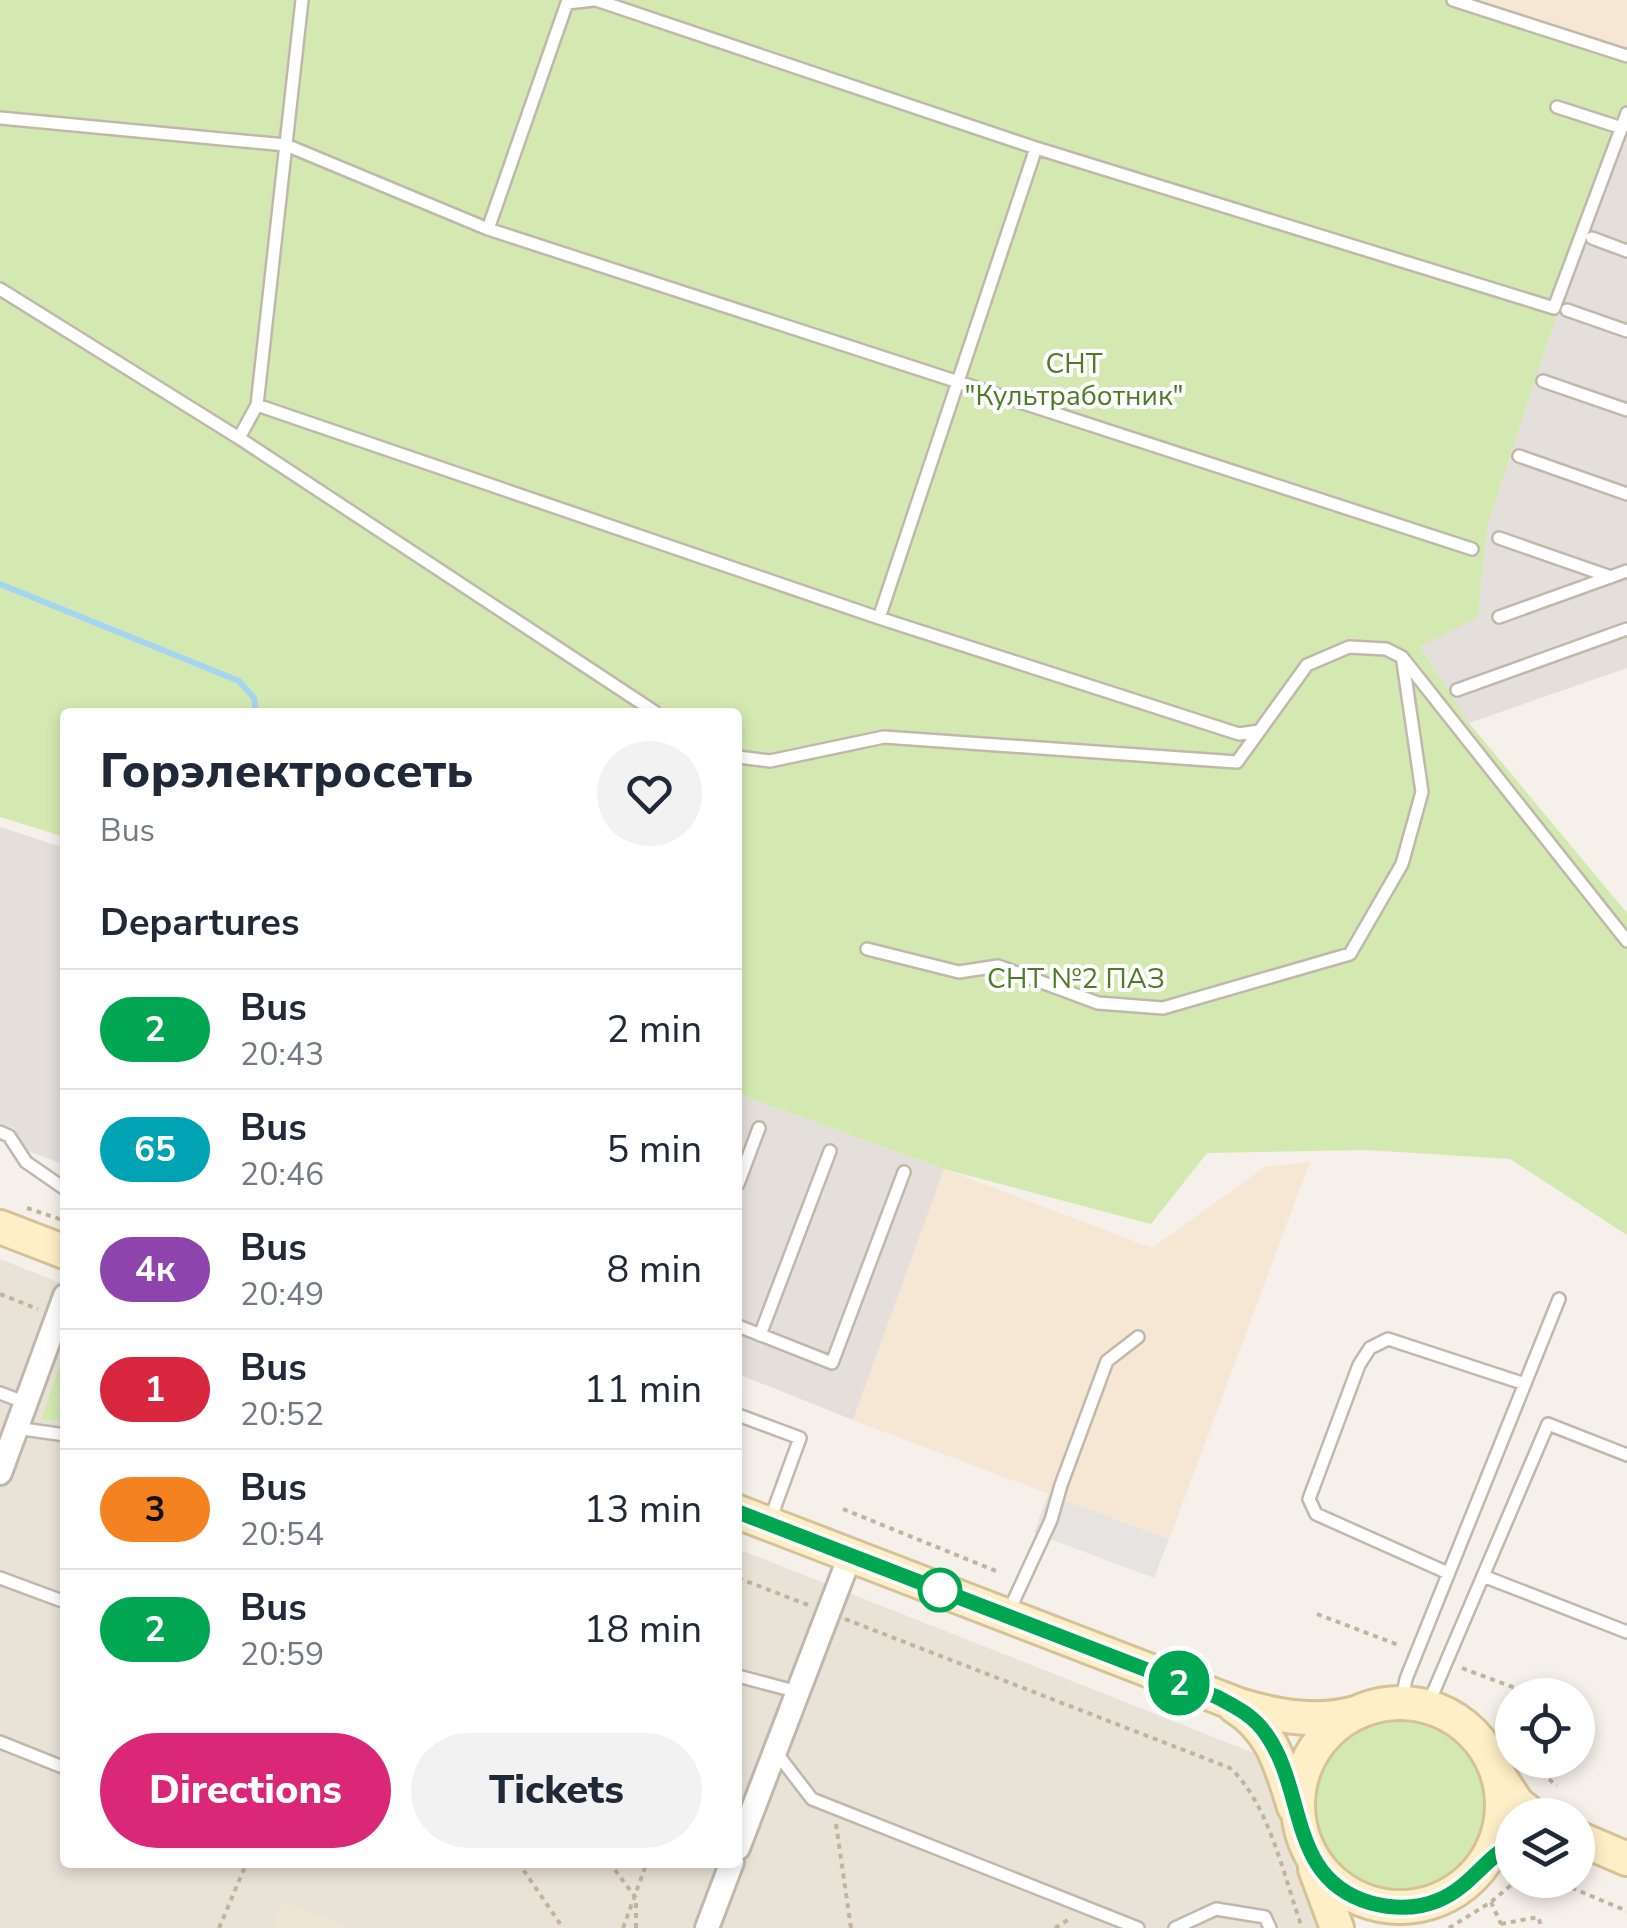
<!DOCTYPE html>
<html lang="en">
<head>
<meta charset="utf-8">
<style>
	:root { --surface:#fff; --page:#f2f2f3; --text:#1f2937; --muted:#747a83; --line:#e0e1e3; --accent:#db2777 }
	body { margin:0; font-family:"Nunito Sans",sans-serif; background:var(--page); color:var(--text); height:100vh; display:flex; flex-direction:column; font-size:38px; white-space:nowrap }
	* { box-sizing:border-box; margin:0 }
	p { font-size:32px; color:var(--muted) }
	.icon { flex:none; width:55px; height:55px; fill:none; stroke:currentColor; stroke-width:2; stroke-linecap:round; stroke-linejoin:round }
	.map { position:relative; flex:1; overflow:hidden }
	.panel { position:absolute; left:60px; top:708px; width:682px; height:1160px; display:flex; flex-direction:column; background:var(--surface); border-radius:10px; box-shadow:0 5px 15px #0003 }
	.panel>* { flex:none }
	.badge { padding:0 20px; border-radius:32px; font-size:35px; line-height:65px }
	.fabs { position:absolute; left:1495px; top:1678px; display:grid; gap:20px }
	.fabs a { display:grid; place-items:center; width:100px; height:100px; border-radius:50%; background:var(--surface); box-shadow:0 5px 15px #0003; font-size:50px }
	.map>.badge { position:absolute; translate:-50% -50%; box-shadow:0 0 0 5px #fff }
	h2 { padding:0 40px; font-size:38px; line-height:90px }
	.round { display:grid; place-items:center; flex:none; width:105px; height:105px; border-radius:52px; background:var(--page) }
	.summary { display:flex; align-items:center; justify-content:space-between; height:170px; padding:0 40px }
	h1 { font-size:48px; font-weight:800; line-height:75px }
	.cta { display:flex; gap:20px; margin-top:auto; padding:20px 40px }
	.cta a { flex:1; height:115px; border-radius:60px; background:var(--accent); color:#fff; font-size:40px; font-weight:800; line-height:115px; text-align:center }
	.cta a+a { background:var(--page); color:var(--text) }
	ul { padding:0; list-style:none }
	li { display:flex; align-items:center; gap:30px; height:120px; padding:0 40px; border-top:2px solid var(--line) }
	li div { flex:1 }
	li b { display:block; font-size:38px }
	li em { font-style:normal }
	li .badge { min-width:110px; font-weight:700; text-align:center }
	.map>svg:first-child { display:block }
</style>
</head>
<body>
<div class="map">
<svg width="1627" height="1928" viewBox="0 0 1627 1928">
	<rect width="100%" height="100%" fill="#f5f0e9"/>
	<!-- residential -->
	<path fill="#e9e2d7" d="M0 1259 65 1285V1862H738V1549L1264 1757 1320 1928H0Z"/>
	<!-- commercial -->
	<path fill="#f6e6d4" d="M1467 0H1627V53Z
		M1310 1162 1169 1539 853 1420 944 1169 1152 1248 1265 1167Z"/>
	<!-- industrial -->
	<path fill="#e4dfda" d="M1627 127V668L1469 723 1420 647 1478 617 1487 527 1549 338Z
		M0 827 65 848V1165L23 1149 14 1129 0 1123Z
		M738 1094 944 1169 853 1420 738 1374Z"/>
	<!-- education -->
	<path fill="#eee5d2" d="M283 1902 351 1928H272Z"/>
	<!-- green -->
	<path fill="#d3e9b1" d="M0 0H1467L1627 53V127L1549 338 1487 527 1478 617 1420 647 1469 723 1627 913V1235L1510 1159 1367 1150 1207 1153 1151 1224 944 1169 738 1094V712H65V837L0 817Z
		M65 1351V1422L41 1419Z
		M1313 1805a87 87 0 1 1 174 0a87 87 0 1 1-174 0Z"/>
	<!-- parking -->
	<path fill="#e6e3e0" d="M1048 1494 1169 1539 1154 1578 1034 1533Z"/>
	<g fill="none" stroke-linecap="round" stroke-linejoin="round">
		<!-- stream -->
		<path stroke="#a4d6f2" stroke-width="6" d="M0 584 239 681 254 698 256 712"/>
		<!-- lane casing -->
		<g stroke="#c0b8ab" stroke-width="16">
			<path id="lane" d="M302 0 257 405 239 438 655 712
				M596 0 1036 148 1554 308 1627 113
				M1453 0 1627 56
				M1557 107 1622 128
				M0 118 286 145 488 229 1472 549
				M488 229 567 3 594 0
				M1592 238 1627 251
				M0 289 239 438
				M1567 310 1627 331
				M1543 381 1627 410
				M257 405 879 618 1239 734 1259 731
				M1519 456 1627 494
				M1499 538 1611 577
				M1499 617 1627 571
				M879 618 1036 148
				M1457 690 1627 629
				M738 757 770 761 884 737 1237 762 1307 665 1349 647 1386 649 1402 657 1627 941
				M867 949 959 972 998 966 1098 1003 1163 1008 1350 954 1402 864 1422 792 1403 662
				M0 1132 9 1136 26 1162 65 1189
				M738 1184 759 1128
				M738 1326 832 1363 904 1172
				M760 1335 830 1151
				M0 1393 26 1403
				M738 1415 800 1438 770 1520
				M16 1428 65 1435
				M1448 1573 1316 1514 1309 1499 1359 1365 1370 1348 1388 1339 1525 1384
				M1483 1576 1627 1632
				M0 1578 65 1602
				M1008 1613 1051 1520 1061 1485 1107 1361 1138 1337
				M738 1676 798 1692
				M1401 1704 1406 1679 1559 1299
				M1427 1707 1548 1424 1627 1455
				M0 1742 65 1768
				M775 1751 812 1799 1138 1928
				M1175 1928 1216 1909 1265 1917 1270 1928"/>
		</g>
		<!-- street casing -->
		<g stroke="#c0b8ab" stroke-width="28">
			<path id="street" d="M0 1473 65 1296
				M738 1848 850 1556
				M707 1928 732 1862"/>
		</g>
		<!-- secondary casing -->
		<g stroke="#d5c298" stroke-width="38">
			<path id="secondary" d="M0 1227 65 1252
				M738 1512 1239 1705C1279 1717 1319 1724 1359 1712
				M1298 1805a102 102 0 1 1 204 0a102 102 0 1 1-204 0Z
				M1234 1706C1273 1730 1281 1766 1294 1807
				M1498 1774 1517 1803 1532 1815
				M1578 1838 1627 1859
				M1315 1869 1337 1928"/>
		</g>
		<!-- path -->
		<path stroke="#c2b39c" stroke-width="4" stroke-dasharray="5 5" stroke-linecap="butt" d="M27 1208 65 1221
			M0 1294 38 1309
			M843 1509 996 1571
			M738 1578 808 1605
			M1317 1614 1401 1646
			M845 1619 1230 1768C1269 1803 1285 1880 1302 1928
			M1462 1668 1534 1695
			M1526 1760 1557 1786
			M836 1824 851 1928
			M518 1862 563 1928
			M609 1862 636 1898V1928
			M1553 1880 1627 1911
			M1491 1902 1501 1924 1499 1928
			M1501 1924 1538 1917 1542 1928
			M219 1928 247 1862
			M623 1928 647 1862
			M1055 1928 1071 1918
			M1449 1928 1491 1902 1517 1880"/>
		<!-- lane -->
		<use href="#lane" stroke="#fff" stroke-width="11"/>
		<!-- street -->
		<use href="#street" stroke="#fff" stroke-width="22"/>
		<!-- secondary -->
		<use href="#secondary" stroke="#ffefc8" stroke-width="32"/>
	</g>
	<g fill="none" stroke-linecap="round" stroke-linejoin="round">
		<!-- line casing -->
		<g stroke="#fff" stroke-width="22">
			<path id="line" d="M738 1512 1217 1697C1236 1707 1254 1716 1266 1734 1307 1791 1287 1879 1371 1903 1394 1909 1418 1909 1439 1900 1469 1888 1485 1858 1512 1844"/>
		</g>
		<!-- line -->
		<use href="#line" stroke="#00a651" stroke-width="15"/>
	</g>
	<!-- markers -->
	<circle fill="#fff" stroke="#00a651" stroke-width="5" cx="940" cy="1590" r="20"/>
	<g text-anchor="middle" stroke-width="8" stroke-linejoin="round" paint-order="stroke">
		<!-- park labels -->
		<g font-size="28" fill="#4d7c28" stroke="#fff">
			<text x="1074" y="373">СНТ<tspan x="1074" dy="32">"Культработник"</tspan></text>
			<text x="1076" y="988">СНТ №2 ПАЗ</text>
		</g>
	</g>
</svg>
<div class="fabs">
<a><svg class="icon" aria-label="locate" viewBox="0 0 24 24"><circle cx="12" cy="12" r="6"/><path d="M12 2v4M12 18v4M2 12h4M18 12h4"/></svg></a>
<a><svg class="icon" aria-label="layers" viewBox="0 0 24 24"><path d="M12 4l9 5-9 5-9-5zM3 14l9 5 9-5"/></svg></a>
</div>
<b class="badge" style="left:1179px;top:1683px;background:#00a651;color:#fff">2</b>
<section class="panel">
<div class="summary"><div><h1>Горэлектросеть</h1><p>Bus</p></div><a class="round"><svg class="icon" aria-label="heart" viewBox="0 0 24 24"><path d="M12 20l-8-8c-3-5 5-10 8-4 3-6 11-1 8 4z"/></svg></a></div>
<h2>Departures</h2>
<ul>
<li><span class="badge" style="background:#00a651;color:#fff">2</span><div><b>Bus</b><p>20:43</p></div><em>2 min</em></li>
<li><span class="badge" style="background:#00a3b4;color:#fff">65</span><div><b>Bus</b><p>20:46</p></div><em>5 min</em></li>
<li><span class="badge" style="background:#8e44ad;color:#fff">4к</span><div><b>Bus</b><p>20:49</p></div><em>8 min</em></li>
<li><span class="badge" style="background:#d7263d;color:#fff">1</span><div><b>Bus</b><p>20:52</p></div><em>11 min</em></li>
<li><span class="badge" style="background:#f58220;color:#111">3</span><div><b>Bus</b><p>20:54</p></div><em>13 min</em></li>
<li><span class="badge" style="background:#00a651;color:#fff">2</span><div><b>Bus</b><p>20:59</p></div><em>18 min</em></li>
</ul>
<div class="cta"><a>Directions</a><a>Tickets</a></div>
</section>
</div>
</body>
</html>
